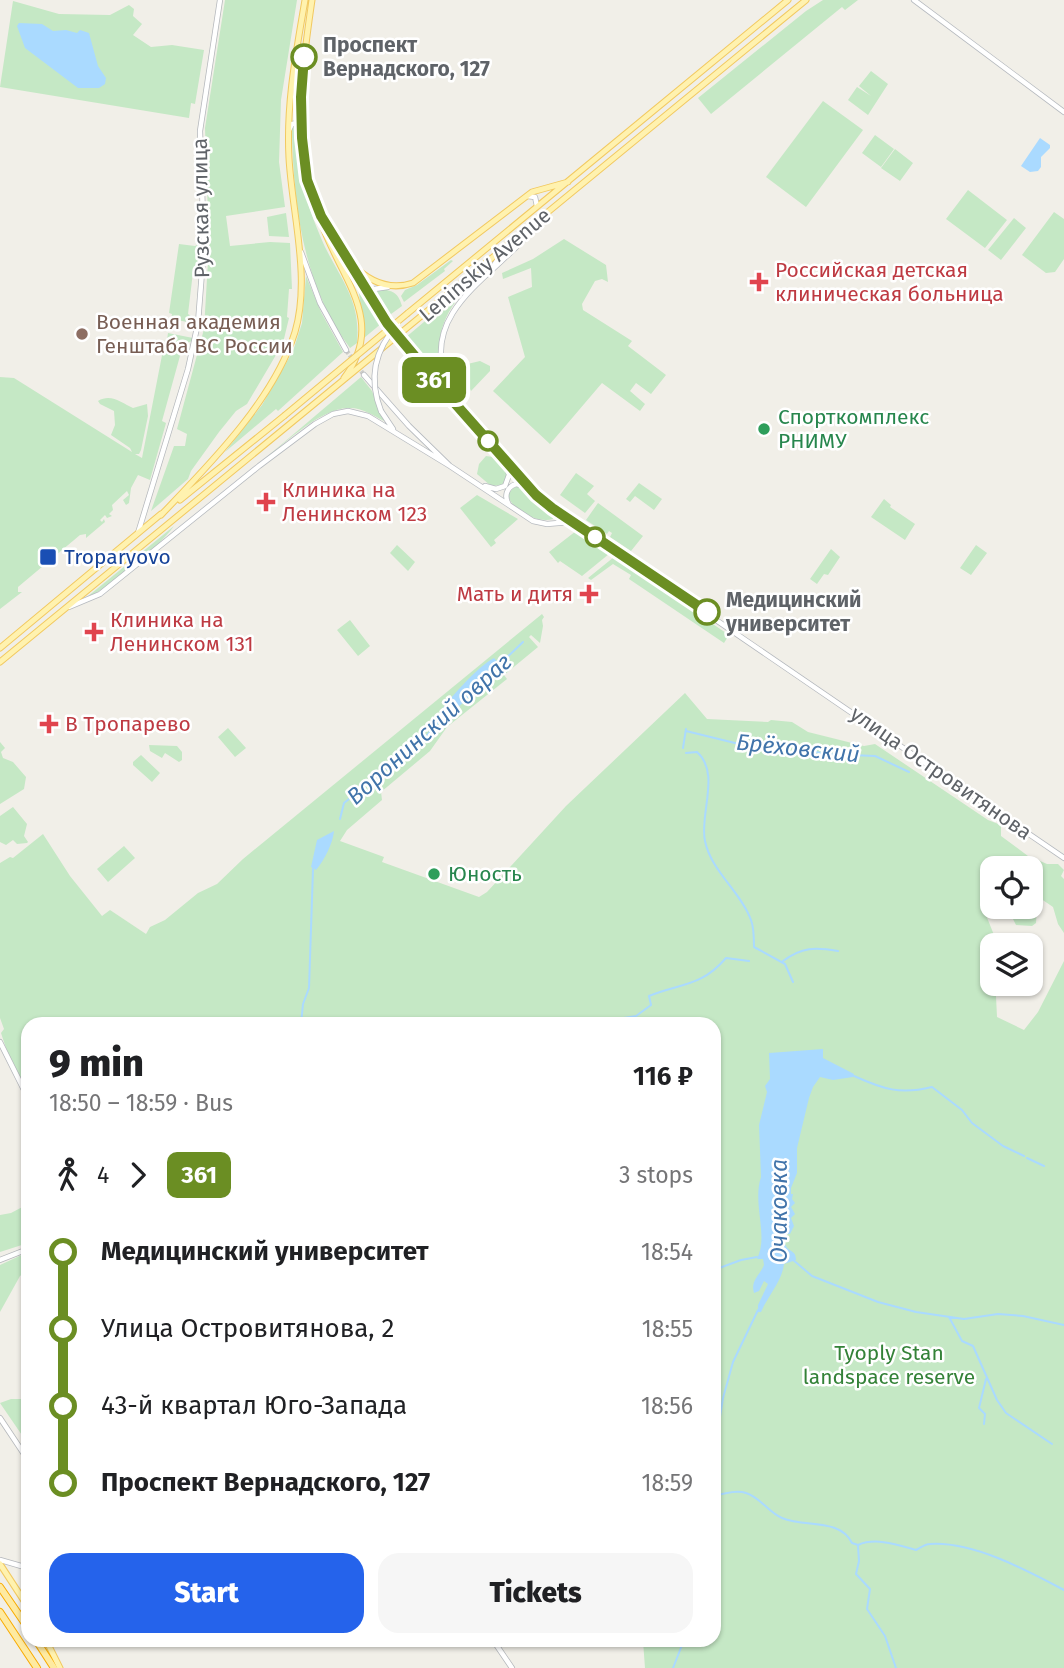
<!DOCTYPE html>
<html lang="en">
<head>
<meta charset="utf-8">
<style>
	:root { --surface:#fff; --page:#f6f6f6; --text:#202124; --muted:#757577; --accent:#2563eb }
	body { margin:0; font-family:"Fira Sans",sans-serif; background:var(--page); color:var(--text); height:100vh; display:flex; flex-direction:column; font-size:26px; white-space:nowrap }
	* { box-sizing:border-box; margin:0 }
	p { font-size:23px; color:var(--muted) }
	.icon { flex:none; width:38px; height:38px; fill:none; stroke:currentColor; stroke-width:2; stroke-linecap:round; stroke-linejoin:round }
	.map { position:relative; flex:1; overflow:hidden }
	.details { position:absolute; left:21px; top:1017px; width:700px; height:630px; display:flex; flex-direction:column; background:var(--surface); border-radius:21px; box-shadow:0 2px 5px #0004 }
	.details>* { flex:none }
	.badge { padding:0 14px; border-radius:10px; font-size:24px; line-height:46px }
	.tools { position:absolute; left:980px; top:856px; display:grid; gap:14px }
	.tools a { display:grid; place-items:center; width:63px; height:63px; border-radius:14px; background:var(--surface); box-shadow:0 2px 5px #0004; font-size:35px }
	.map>.badge { position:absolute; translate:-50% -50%; box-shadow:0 0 0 4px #fff }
	.legs { display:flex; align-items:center; gap:10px; height:77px; padding:0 28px; font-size:23px }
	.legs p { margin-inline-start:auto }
	.summary { display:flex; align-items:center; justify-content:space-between; height:119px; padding:0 28px }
	h1 { font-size:38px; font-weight:800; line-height:52px }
	.action { display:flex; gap:14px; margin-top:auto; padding:14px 28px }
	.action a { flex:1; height:80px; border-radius:21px; background:var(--accent); color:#fff; font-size:28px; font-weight:800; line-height:80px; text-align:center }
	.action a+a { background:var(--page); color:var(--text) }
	ul { padding:0 28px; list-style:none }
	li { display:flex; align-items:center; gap:24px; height:77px; font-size:26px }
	li i { display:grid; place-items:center; width:10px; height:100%; margin:0 9px; background:currentColor }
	li i::after { content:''; width:18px; height:18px; margin:-9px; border:5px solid; border-radius:50%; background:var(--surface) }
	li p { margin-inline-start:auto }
	li:first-child i { background:linear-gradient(#0000 50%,currentColor 0) }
	li:last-child i { background:linear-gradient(currentColor 50%,#0000 0) }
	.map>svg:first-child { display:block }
</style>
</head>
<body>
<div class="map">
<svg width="1064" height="1668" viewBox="0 0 1064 1668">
	<rect width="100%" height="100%" fill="#f1efe8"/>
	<!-- green -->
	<path fill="#c5e8c5" d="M225 0H297L281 100 279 162 285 207 226 216 230 246 270 242 290 243 292 289H289L287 317 289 318 283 343 247 404 236 411 219 432 191 471 188 479 151 511 174 446H185L187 434 177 429 204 329 209 245 205 128Z
		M823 0H858L845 10 842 7 711 114 698 98 806 11Z
		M13 1 59 14 110 15 129 5 134 9 133 16 142 24 133 35 151 47 172 45 204 50 195 104 191 103 189 118 0 87Z
		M871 71 888 84 868 115 848 100 857 87 871 96 859 86Z
		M823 101 863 130 806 207 766 177Z
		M295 126C301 141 300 168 303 185 308 206 316 227 325 247 342 281 361 302 357 343L350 348C303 286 293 204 292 128Z
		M875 135 894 149 881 167 862 153Z
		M895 149 913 163 900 181 881 168Z
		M968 190 1007 220 985 248 946 219Z
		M1054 212 1064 219V259L1055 272 1046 273 1022 255Z
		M286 213 289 237 269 236 267 217Z
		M1014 218 1026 228 1001 260 988 250Z
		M564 239 606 265 608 282 602 279 595 281 582 304 583 310 632 341 628 346 666 375 651 394 636 383 630 391 645 404 640 411 602 383 550 444 493 391 525 357 508 297 532 287 531 268 503 279 502 273 533 259Z
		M179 244 195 246 199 244 198 267 193 272 188 314 194 318 193 323 171 319 172 314 169 313Z
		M338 253 382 323 364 338 359 293Z
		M451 260 453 261 444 269 445 271 404 302 401 296 405 290 417 285Z
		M306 276 321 312 343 352 278 411 276 409 225 452 262 405 293 351 302 323Z
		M380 289C393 291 398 292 402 306L387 317 374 296Z
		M463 289 465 291C437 319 434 351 445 387L405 338Z
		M168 333 193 338 192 341 183 345 162 421 166 423 150 480 138 475 131 488 129 503 126 505 123 500 129 495 127 491 112 505 113 510 109 514 112 516 107 518 105 515 100 520 102 522 104 519 105 522 86 538V534L80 535 18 587V592H22L0 609V377L14 378 132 452 130 448 111 435 115 425 114 411 100 404 98 401C111 393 122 403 133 408L147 404 148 416 141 450 139 454H135L142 458 165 340H167Z
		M480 361 490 366V371L471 391 459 366Z
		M361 377 372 391 384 421C373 415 361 407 348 408 318 409 280 448 256 466Z
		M486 456 493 457C502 465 513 473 502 485L491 486 477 474 479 464Z
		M576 473 594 486 587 494 595 501 585 513 560 495Z
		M639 483 662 499 654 510 635 496 630 502 626 499Z
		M515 486 523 487 552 513 553 519C538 524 510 510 508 494Z
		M477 495 518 519 494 540 496 543 491 547 460 508Z
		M884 499 891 505 890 507 915 524 905 540 871 517Z
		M598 503 643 536 631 551 610 537 612 533 609 531 607 534 586 520Z
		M174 526C156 550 114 586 87 597Z
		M576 531 609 554 582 576 560 561 558 563 549 552Z
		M397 545 415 562 408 571 390 553Z
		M976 545 987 553 971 575 960 568Z
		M831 549 840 557 828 575 824 574 817 584 810 579Z
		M614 557 729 635 724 643 629 579 631 575 613 564 591 580 588 578Z
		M542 614 544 617 542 620 543 626 540 643 531 635 529 637 538 647 504 675 507 679 447 727 430 751 381 792 382 800 347 830 340 841 384 857 382 862 479 897 487 892 566 806 685 693 707 719 768 722 771 720 792 722 808 732 864 746 875 744 988 820 1001 825V836L1028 856 1020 864 1024 863 1031 857 1047 864H1058L1064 870 1061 876 1064 879V933L1058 924 1053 907 1031 892V868H992V888L980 900 998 945H992V984H1000L996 996 997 1017 1024 1030 1038 1012 1064 961V1668H645L643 1641 633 1642 631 1640H714V1024H28V1090L11 1063 1 1033 4 1029 0 1018V863L10 857 13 858 43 834 70 876 102 916 110 910 146 934 150 927 165 920 198 893 217 884 243 859Z
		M350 620 370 646 358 656 337 630Z
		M228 728 246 748 235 757 218 737Z
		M0 742 5 748 1 752 3 758 13 762 26 777 24 789 0 804Z
		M149 745 177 746 182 752V760L179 762 165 753 162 758 150 751Z
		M141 755 160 773 152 782 133 765V762Z
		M13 807 27 824 24 836 28 842 27 843 17 844 13 840 6 845 0 842V816Z
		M124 846 135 858 108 882 97 869Z
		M1031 904 1037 908 1036 923 1032 926 1016 925 1011 915 1014 907 1031 906Z
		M28 1204V1243L0 1252V1215L11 1213Z
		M28 1252V1270L20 1276 0 1312V1265Z
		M11 1399H28V1405L21 1407 24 1429H28V1444L0 1403Z"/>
	<!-- water -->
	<path fill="#aadaff" d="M19 23 42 24 53 31 66 30 77 33 80 30 89 33 98 66 106 78 105 84 99 88H78L25 48 17 26Z
		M1040 138 1050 145V148L1041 157V167L1038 171 1030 172 1021 166Z
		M494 658 500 665 492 681 479 687 440 725 436 718C444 704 479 665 494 658Z
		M334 831C333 843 324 861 316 870L311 867 317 840Z
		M823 1049V1058L854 1074 853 1077 833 1080 820 1077 813 1087 809 1098 797 1148V1173L791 1188V1194H793L792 1199 795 1203 791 1207 795 1214 791 1218 794 1226 790 1234H787L784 1231 781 1233C782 1237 784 1242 786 1246 790 1253 796 1250 796 1260L784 1264C782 1281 768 1296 761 1312H758V1305L768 1284 764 1281 759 1291 754 1293C750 1281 760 1275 764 1265L763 1259H757C769 1235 752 1204 761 1177L759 1125 767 1092 765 1086 770 1079 769 1053Z"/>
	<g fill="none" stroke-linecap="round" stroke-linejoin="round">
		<!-- stream -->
		<path stroke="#aadaff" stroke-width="2" d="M499 665 523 642
			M686 731 739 744 760 746 781 744 825 754 875 756 909 772
			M683 748 686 729
			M686 753 697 752C721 773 699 815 705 841 711 871 741 892 751 920 754 928 754 939 754 947L785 964 793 982
			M340 819 344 803 425 738 439 721
			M783 961C802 947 815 947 838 951
			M301 1024 303 1004 309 988 313 869
			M620 1024 624 1018 636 1016 651 1005 649 996C681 983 701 987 726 958L749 961
			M854 1076C883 1089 900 1095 932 1087L962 1110 972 1123 1003 1146 1024 1156
			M1027 1158 1044 1166
			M792 1259 812 1276 878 1302 916 1312 964 1319 998 1314 1023 1316 1064 1325
			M714 1270 741 1260 757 1257
			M949 1317 962 1341 973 1346 997 1400 1006 1413 1052 1444
			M984 1424 985 1414 979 1408 986 1379
			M714 1454 723 1398 733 1362 758 1310
			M714 1495C725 1495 734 1489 746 1493 760 1497 769 1513 782 1518 806 1528 840 1518 852 1543L858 1545C876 1537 898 1545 916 1550 920 1548 925 1544 930 1544 973 1541 1028 1571 1064 1590
			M858 1546 859 1561 856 1574 870 1589 867 1609 885 1636 896 1668
			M673 1668 684 1640"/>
		<!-- secondary-tunnel -->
		<path stroke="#ccccc8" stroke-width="4.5" stroke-dasharray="4.5 2" stroke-linecap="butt" d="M346 350 364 375"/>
		<!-- tertiary casing -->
		<g stroke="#b5b8bc" stroke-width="6">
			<path id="tertiary" d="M138 533 188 369 198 323 204 246 200 131 220 0
				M0 1042 28 1098
				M0 1260 28 1249
				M0 1418 28 1460
				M0 1560 28 1568
				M25 1601 28 1589
				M493 1640 512 1668"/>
		</g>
		<!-- secondary casing -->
		<g stroke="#b6babf" stroke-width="6">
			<path id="secondary" d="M914 0 1064 112
				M289 130 292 124 297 123 301 129
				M527 196 535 197 537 206
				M301 252 320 303 346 350
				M350 265 387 323
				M491 270 503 251
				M373 300 372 293 374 289 388 287
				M402 343 506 462 545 503 1064 858
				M364 375 409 426 450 466 533 521 547 524 570 522
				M460 407C455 396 448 385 444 374 424 304 503 272 537 223
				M381 411 393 429
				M485 486 496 489 505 486 509 475 507 465
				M509 505C504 497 506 487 516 484L526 486
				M69 607 100 594 259 466 315 424 333 414 348 411 368 416 450 466"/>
		</g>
		<!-- primary casing -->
		<g stroke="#f2c960" stroke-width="7">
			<path id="primary" d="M312 0C299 89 285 190 351 263 369 282 389 291 413 283L532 192 568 182
				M321 222C339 276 388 321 344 378
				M408 313 788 0
				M180 500 284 416
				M161 515C209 465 274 400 295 332 311 278 292 213 289 158 286 104 296 53 305 0
				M0 648 161 514
				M0 662 806 0
				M0 1564 28 1607
				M46 1640 60 1668"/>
		</g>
		<!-- trunk casing -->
		<g stroke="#f9ab00" stroke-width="8">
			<path id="trunk" d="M0 1587 28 1628
				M0 1612 37 1668
				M36 1640 54 1668"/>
		</g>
		<!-- tertiary -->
		<use href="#tertiary" stroke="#fff" stroke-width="4.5"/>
		<!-- secondary -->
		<use href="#secondary" stroke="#fff" stroke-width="4.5"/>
		<!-- primary -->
		<use href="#primary" stroke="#fff2af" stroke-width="5"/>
		<!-- trunk -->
		<use href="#trunk" stroke="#feeaa1" stroke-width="6"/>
		<!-- secondary-bridge casing -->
		<g stroke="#b6babf" stroke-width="6" stroke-linecap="butt">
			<path id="secondary-bridge" d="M381 411C368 378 375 349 398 324"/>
		</g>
		<!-- primary-bridge casing -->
		<g stroke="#f2c960" stroke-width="7" stroke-linecap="butt">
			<path id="primary-bridge" d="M284 416 408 313"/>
		</g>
		<!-- secondary-bridge -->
		<use href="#secondary-bridge" stroke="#fff" stroke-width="4.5"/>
		<!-- primary-bridge -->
		<use href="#primary-bridge" stroke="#fff2af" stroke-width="5"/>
	</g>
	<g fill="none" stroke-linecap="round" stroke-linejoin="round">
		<!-- line-1 casing -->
		<g stroke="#fff" stroke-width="16">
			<path id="line-1" d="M304 57 301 97 302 138 307 180 321 216 387 323 444 391 536 495 552 508 707 612"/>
		</g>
		<!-- line-1 -->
		<use href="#line-1" stroke="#6b8e23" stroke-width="10"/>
	</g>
	<!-- markers -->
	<g fill="#fff" stroke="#6b8e23" stroke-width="3.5">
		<circle cx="304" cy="57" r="12"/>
		<circle cx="488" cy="441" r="9"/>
		<circle cx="595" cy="537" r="9"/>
		<circle cx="707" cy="612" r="12"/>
	</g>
	<g fill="#e0444e" stroke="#fff" stroke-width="2.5">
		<path d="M755.5 271.5h7v7h7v7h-7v7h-7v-7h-7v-7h7z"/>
		<path d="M262.5 491.5h7v7h7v7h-7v7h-7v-7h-7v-7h7z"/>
		<path d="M585.5 583.5h7v7h7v7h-7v7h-7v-7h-7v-7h7z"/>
		<path d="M90.5 621.5h7v7h7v7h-7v7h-7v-7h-7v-7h7z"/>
		<path d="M45.5 713.5h7v7h7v7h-7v7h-7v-7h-7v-7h7z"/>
	</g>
	<circle fill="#8d6e63" stroke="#fff" stroke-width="2.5" cx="82" cy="334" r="7"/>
	<g fill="#2e9e5b" stroke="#fff" stroke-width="2.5">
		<circle cx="764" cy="429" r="7"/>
		<circle cx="434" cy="874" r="7"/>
	</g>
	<rect fill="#1a4fb4" stroke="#fff" stroke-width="2.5" x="39" y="548" width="18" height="18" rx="3.5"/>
	<g text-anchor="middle" stroke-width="5" stroke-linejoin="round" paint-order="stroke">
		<!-- stop labels -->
		<g font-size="21" font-weight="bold" fill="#5f6368" stroke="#fff" text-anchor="start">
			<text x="323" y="52">Проспект<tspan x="323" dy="24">Вернадского, 127</tspan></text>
			<text x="726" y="607">Медицинский<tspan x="726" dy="24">университет</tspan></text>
		</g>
		<!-- street labels -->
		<g font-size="21" fill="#5f6368" stroke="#fff">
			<text transform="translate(201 208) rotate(-91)" y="7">Рузская улица</text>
			<text transform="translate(485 265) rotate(-40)" y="7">Leninskiy Avenue</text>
			<text transform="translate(941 773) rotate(35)" y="7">улица Островитянова</text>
		</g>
		<!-- health labels -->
		<g font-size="21" fill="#be3a42" stroke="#fff" text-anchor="start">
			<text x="775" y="277">Российская детская<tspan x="775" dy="24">клиническая больница</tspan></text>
			<text x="282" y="497">Клиника на<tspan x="282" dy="24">Ленинском 123</tspan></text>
			<text x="573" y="601" text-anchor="end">Мать и дитя</text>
			<text x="110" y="627">Клиника на<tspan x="110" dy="24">Ленинском 131</tspan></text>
			<text x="65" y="731">В Тропарево</text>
		</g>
		<!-- education labels -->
		<g font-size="21" fill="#785e54" stroke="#fff" text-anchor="start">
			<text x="96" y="329">Военная академия<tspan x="96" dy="24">Генштаба ВС России</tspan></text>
		</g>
		<!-- leisure labels -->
		<g font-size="21" fill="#27864d" stroke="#fff" text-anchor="start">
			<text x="778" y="424">Спорткомплекс<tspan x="778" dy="24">РНИМУ</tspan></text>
			<text x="448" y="881">Юность</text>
		</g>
		<!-- transit labels -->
		<g font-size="21" fill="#164399" stroke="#fff" text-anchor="start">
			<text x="64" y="564">Troparyovo</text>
		</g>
		<!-- park labels -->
		<g font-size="21" fill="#348238" stroke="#fff">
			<text x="889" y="1360">Tyoply Stan<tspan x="889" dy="24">landspace reserve</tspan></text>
		</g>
		<!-- water labels -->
		<g font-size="23" font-style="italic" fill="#4174aa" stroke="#fff">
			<text transform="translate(429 729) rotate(-42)" y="8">Воронинский овраг</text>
			<text transform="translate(798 748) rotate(6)" y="8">Брёховский</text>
			<text transform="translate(779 1211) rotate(-90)" y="8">Очаковка</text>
		</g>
	</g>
</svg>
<div class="tools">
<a><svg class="icon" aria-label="locate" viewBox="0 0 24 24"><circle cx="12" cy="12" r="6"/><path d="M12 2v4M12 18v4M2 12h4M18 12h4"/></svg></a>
<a><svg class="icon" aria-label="layers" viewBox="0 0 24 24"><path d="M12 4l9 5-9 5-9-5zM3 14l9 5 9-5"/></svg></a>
</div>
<b class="badge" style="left:434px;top:380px;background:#6b8e23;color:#fff">361</b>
<section class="details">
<div class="summary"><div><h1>9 min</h1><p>18:50 – 18:59 · Bus</p></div><b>116 ₽</b></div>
<div class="legs"><svg class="icon" aria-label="walk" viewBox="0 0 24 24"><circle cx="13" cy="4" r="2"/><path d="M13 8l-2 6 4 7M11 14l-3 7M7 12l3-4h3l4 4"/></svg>4<svg class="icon" aria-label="forward" viewBox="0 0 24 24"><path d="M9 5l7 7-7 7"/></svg><b class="badge" style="background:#6b8e23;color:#fff">361</b><p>3 stops</p></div>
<ul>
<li><i style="color:#6b8e23"></i><b>Медицинский университет</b><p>18:54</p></li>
<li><i style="color:#6b8e23"></i><span>Улица Островитянова, 2</span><p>18:55</p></li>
<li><i style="color:#6b8e23"></i><span>43-й квартал Юго-Запада</span><p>18:56</p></li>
<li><i style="color:#6b8e23"></i><b>Проспект Вернадского, 127</b><p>18:59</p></li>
</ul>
<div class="action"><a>Start</a><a>Tickets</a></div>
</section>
</div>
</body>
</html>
